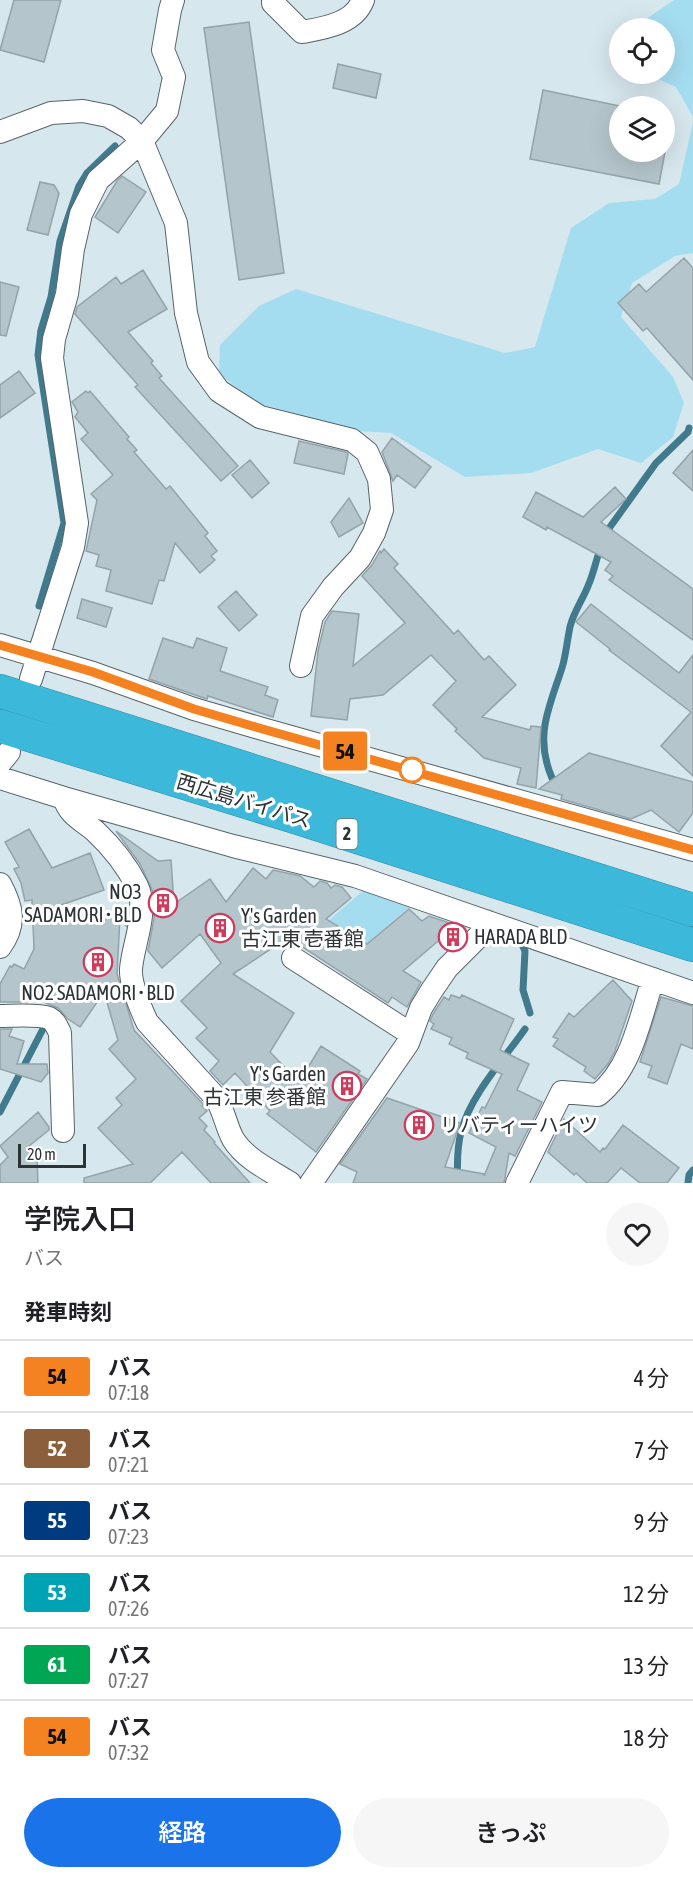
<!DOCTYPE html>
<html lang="ja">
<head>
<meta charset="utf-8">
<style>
	:root { --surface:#fff; --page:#f6f6f6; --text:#202124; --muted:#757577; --line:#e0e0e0; --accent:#1a73e8 }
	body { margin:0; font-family:"Asap Condensed","Noto Sans JP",sans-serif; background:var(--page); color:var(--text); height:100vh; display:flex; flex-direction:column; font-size:22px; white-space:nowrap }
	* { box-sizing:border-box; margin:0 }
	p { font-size:20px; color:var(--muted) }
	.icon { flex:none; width:33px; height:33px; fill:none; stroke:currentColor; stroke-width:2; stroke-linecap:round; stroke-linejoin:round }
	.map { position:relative; height:1183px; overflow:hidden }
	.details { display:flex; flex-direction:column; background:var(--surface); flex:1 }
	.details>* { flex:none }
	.badge { padding:0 12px; border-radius:4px; font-size:21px; line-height:39px }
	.fabs { position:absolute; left:609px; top:18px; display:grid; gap:12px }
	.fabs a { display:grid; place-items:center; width:66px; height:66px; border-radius:50%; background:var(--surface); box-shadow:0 6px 24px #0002; font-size:30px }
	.scale { position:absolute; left:18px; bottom:15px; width:68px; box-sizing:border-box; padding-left:6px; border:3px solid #2c3335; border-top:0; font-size:16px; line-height:21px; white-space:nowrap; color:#2c3335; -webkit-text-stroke:4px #fff; paint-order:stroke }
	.map>.badge { position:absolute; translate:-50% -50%; box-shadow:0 0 0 3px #fff }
	h2 { padding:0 24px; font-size:22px; line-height:54px }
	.round { display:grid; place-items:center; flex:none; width:63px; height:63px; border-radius:32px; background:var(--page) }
	.overview { display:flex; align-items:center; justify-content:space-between; height:102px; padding:0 24px }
	h1 { font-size:28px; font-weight:600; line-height:45px }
	.button { display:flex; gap:12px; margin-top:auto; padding:12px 24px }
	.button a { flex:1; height:69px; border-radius:36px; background:var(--accent); color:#fff; font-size:24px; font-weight:600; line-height:69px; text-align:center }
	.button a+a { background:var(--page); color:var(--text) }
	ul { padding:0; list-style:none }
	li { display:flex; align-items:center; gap:18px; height:72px; padding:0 24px; border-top:2px solid var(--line) }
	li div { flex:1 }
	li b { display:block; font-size:22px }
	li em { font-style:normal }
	li .badge { min-width:66px; font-weight:700; text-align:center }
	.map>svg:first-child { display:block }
</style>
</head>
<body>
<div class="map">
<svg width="693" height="1183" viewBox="0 0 693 1183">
	<rect width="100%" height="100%" fill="#d6e7ed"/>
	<!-- green -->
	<path fill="#a5ddf0" d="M674 0H693V117L676 87 647 74H664V28H635L636 26Z
		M693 122V253L675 256 632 283 621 317 673 377 684 403 673 437 641 463 598 449 531 473 465 477 391 433 358 431 257 403 219 374 220 345 259 306 296 289 505 353 535 347 571 228 609 203 655 199 679 184Z
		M365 889 413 904 367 943 329 920Z"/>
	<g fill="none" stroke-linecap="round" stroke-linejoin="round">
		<!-- stream -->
		<path stroke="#407a8c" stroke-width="7" d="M606 536 610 527 656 463 688 432 689 428
			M39 606 64 523 38 355 41 330 51 297 60 241 79 186 87 173 115 146
			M552 778C534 736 549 708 562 668 566 655 567 641 570 627 573 613 583 599 588 586 594 573 596 559 601 547
			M520 940 525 951 523 990 530 1013
			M0 1112 44 1027
			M458 1183C457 1167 457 1148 461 1132 470 1096 504 1059 525 1029
			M688 1183 689 1175 693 1170"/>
	</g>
	<!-- building -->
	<path fill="#b4c5cb" stroke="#93a3a9" stroke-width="1.5" d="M14 0H61L44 62 0 50Z
		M249 22 284 273 239 280 204 28Z
		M338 64 381 74 376 98 333 88Z
		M543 90 620 106V152H665L659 184 530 159Z
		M122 176 146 192 118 233 95 217 117 181Z
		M40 182 54 185 59 193 48 235 27 230Z
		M684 258 693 268V380L647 328 643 331 618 303 639 284 646 292Z
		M143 270 167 309 128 332 153 361 151 363 162 376 159 378 238 466 221 481 135 387 138 385 75 314 77 307 116 277 121 284Z
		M0 282 19 287 6 336 0 335Z
		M19 371 35 393 0 418V385Z
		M86 391 88 393 90 391 129 437 127 439 137 450 134 452 166 489 170 486 208 533 205 536 217 551 211 556 215 560 200 573 175 543 164 581 159 580 152 604 106 591 111 570 96 566 99 555 86 551 97 500 91 494 113 475 81 439 88 433 75 417 78 412 72 402Z
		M392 438 431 467 415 488 397 475 393 481 382 452Z
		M299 441 346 452 348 454 344 474 294 463Z
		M693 450V491L673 473Z
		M250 460 269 483 252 498 232 475Z
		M615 487 626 499 601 522 693 589V640L609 580 613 576 605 570 611 562 547 527 546 530 523 517 536 492 583 517Z
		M349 498 363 523 339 537 331 522Z
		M384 549 398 564 394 568 454 634 458 630 484 660 489 656 516 685 482 717 530 730 531 726 541 727 536 788 517 784 521 768 484 758 455 731 457 729 433 705 456 681 431 655 383 695 350 699 347 720 311 716 318 651 325 622 332 611 359 614 353 666 405 623 362 576 372 565 380 551 381 553Z
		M236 591 257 615 239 631 218 607Z
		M82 599 112 608 106 627 77 618Z
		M591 604 679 673 693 655V776L661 746 691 712 609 650 610 649 576 622Z
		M163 638 193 648 197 638 227 648 220 671 268 687 265 695 278 700 273 717 208 696 207 699 198 696 149 679Z
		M589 753 693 782V813L679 832 651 810 631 819 561 799 562 795 539 789Z
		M29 829 52 868 90 853 104 890 44 911 127 916 126 926 120 918 117 974 134 1030 204 1105 202 1106 207 1111 199 1118 207 1126 204 1130 215 1142 214 1143 250 1183H211L182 1152 150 1183H84V1178L133 1164 98 1128 122 1105 116 1098 136 1079 109 1049 118 1040 104 992 80 1027 68 1019 58 1008 46 1003 31 993 26 1002H0V984L10 966 12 967 14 964 24 969 34 949 32 900 25 901 21 883 14 869 19 867 5 842Z
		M116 831 158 861 171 860 174 904 210 879 226 902 253 868 266 879 273 870 300 876 314 887 320 881 327 883 331 888 335 885 342 887 351 898 326 919 367 944 409 909 422 921 429 916 465 928 451 945 444 936 403 971 421 982 407 1007 392 997 388 1003 298 944 293 945 286 939 233 974 294 1013 270 1052 299 1082 321 1046 360 1071 358 1074 367 1079 316 1152 267 1114 270 1111 235 1073 223 1085 210 1071 219 1061 196 1038 207 1028 181 1001 221 963 200 934 162 968 148 951 154 918 153 892 140 864Z
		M613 980 632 1001 615 1051 608 1064 595 1079 584 1071 586 1067 553 1046 558 1039 553 1037 569 1013 574 1017Z
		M451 995 460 998 462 995 514 1019 500 1050 529 1064 517 1090 542 1102 515 1156 509 1153 504 1183H353L357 1172 340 1164 387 1098 460 1123 445 1167 484 1174V1176L496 1147 469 1133 482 1107 485 1108 502 1074 466 1058 468 1053 449 1044 452 1038 431 1029 434 1024 430 1021 433 1014 444 997 449 1000Z
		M661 997 693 1006V1049L681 1044 667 1084 648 1077 652 1066 640 1062Z
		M0 1029H12L9 1036 24 1041 17 1064H47L48 1073 41 1082 0 1069Z
		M38 1112 49 1127V1130L29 1146 37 1156 38 1183H0V1165L8 1157 0 1146Z
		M564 1119 600 1152 603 1148 605 1149 623 1125 679 1168 667 1183H640L621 1168 607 1183H587L576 1173 574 1175 548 1152Z"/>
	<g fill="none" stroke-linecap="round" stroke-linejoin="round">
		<!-- minor casing -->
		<g stroke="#56656a" stroke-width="24">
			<path id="minor" d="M273 0V3L302 32C324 28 354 24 363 0
				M0 132 51 113 83 111 108 116 129 128 142 141 176 223 186 313 198 362 219 391 260 417 352 440 367 452 379 479 382 510 374 533 360 558 333 587 312 616 301 666
				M0 645 93 673 194 709 259 728 693 850
				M31 679 73 547 77 523 52 358 54 339 67 294 73 249 81 214 98 180 142 141 167 111 174 77 163 50 170 10 173 0
				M0 763 9 752
				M0 778 64 798 233 846 355 876 693 993
				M64 798C70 816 81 819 95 831 111 846 127 866 137 886 149 912 133 943 131 969 130 983 141 1009 147 1022L216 1098C224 1111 226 1126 233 1139 245 1159 271 1171 290 1183
				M0 884C13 908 16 925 0 947
				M293 958 411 1034
				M0 1016C13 1016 38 1014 49 1018 55 1021 57 1027 60 1033L63 1131
				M311 1183 408 1043 421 1008 432 990 447 968 483 932 486 921
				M517 1183 562 1092 598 1095C632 1068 640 1018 653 979"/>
		</g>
		<!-- highway casing -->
		<g stroke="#3689a1" stroke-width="34">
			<path id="highway" d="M0 691 693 910
				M0 726 295 817 693 945"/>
		</g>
		<!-- minor -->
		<use href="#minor" stroke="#fff" stroke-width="22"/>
		<!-- highway -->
		<use href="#highway" stroke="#3cb8db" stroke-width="33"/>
	</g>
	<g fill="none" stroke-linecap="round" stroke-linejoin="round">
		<!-- line casing -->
		<g stroke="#fff" stroke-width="14">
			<path id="line" d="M0 645 93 672 194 709 259 728 693 850"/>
		</g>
		<!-- line -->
		<use href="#line" stroke="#f58220" stroke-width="9"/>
	</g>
	<!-- icons -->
	<defs>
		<g id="building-ring" transform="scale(1.5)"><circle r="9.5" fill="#fff" stroke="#cc3c5d" stroke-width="1.5"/><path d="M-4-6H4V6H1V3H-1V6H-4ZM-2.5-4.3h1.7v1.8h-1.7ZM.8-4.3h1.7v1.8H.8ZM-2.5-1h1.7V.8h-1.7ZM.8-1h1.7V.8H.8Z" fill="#cc3c5d"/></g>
	</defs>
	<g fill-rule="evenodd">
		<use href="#building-ring" x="163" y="903"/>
		<use href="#building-ring" x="220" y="928"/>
		<use href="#building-ring" x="453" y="937"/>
		<use href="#building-ring" x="98" y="962"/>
		<use href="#building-ring" x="347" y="1086"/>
		<use href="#building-ring" x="419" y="1125"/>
	</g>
	<!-- markers -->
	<circle fill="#fff" stroke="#f58220" stroke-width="3" cx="412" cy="770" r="12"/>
	<g text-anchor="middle" stroke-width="6" stroke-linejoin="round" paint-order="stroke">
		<!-- shield labels -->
		<rect fill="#fff" stroke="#6b7072" stroke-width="1.5" x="336.5" y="819" width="21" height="30" rx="4.5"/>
		<g font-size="18" font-weight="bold" fill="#2c3335">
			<text x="347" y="840">2</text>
		</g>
		<!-- street labels -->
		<g font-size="20" fill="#2c3335" stroke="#fff">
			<text transform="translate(244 801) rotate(17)" y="7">西広島バイパス</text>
		</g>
		<!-- poi labels -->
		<g font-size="20" fill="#2c3335" stroke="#fff" text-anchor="start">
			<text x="142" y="899" text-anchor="end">NO3<tspan x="142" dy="23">SADAMORI･BLD</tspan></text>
			<text x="241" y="923">Y's Garden<tspan x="241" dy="23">古江東 壱番館</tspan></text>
			<text x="474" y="944">HARADA BLD</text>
			<text x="98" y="1000" text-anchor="middle">NO2 SADAMORI･BLD</text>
			<text x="326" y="1081" text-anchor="end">Y's Garden<tspan x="326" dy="23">古江東 参番館</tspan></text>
			<text x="440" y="1132">リバティーハイツ</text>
		</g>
	</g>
</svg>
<div class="fabs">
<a><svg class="icon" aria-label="locate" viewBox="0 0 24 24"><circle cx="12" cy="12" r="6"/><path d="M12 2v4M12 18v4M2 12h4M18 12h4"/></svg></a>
<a><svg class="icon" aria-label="layers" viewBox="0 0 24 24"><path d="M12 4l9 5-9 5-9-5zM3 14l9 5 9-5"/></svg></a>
</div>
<div class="scale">20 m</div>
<b class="badge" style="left:345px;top:751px;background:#f58220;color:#111">54</b>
</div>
<section class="details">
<div class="overview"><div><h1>学院入口</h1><p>バス</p></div><a class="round"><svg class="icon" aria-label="heart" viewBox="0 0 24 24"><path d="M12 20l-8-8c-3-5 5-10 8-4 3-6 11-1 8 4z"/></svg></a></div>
<h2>発車時刻</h2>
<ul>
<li><span class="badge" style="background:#f58220;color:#111">54</span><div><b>バス</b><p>07:18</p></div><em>4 分</em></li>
<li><span class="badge" style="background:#8b5e3c;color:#fff">52</span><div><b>バス</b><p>07:21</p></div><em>7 分</em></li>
<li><span class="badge" style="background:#003b80;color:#fff">55</span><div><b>バス</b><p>07:23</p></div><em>9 分</em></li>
<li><span class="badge" style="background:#00a3b4;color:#fff">53</span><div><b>バス</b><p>07:26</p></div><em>12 分</em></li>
<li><span class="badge" style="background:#00a651;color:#fff">61</span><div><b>バス</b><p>07:27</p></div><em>13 分</em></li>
<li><span class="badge" style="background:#f58220;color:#111">54</span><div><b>バス</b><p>07:32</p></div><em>18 分</em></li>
</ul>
<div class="button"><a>経路</a><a>きっぷ</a></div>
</section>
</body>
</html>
